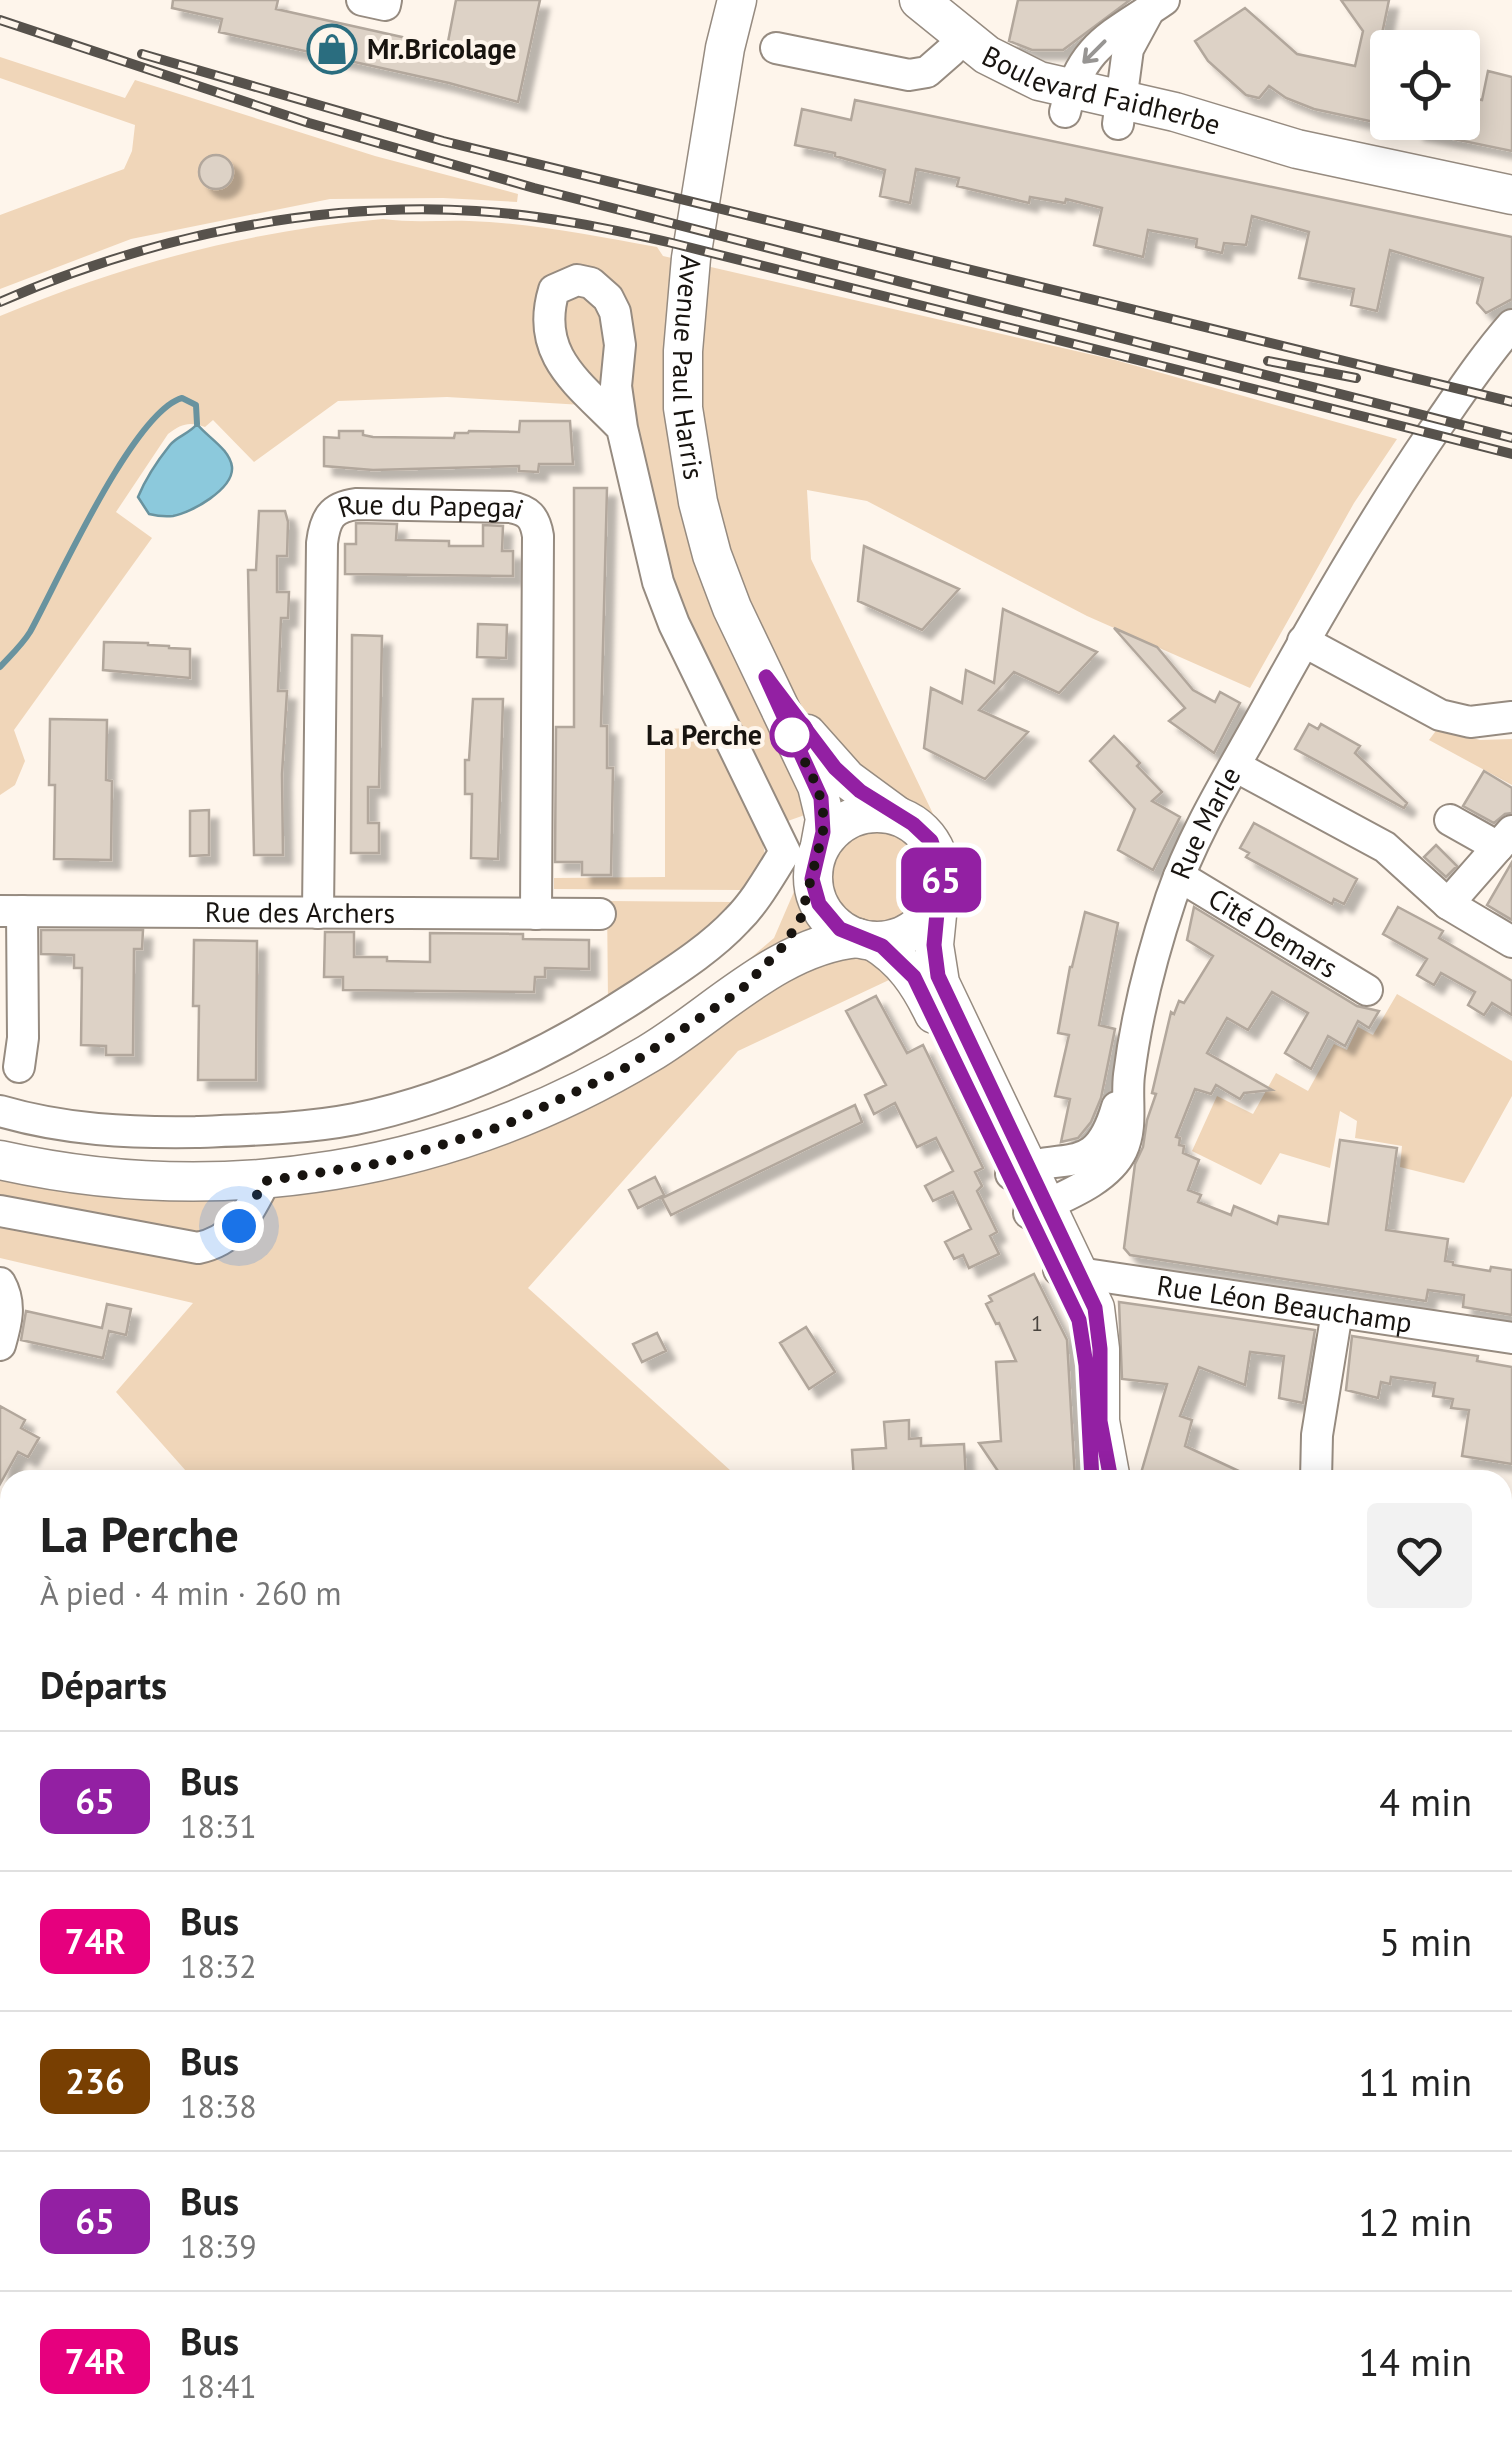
<!DOCTYPE html>
<html lang="fr">
<head>
<meta charset="utf-8">
<style>
	:root { --surface:#fff; --page:#f2f2f2; --text:#222; --muted:#767676; --line:#e0e0e0 }
	body { margin:0; font-family:"PT Sans",sans-serif; background:var(--page); color:var(--text); height:100vh; display:flex; flex-direction:column; font-size:38px; white-space:nowrap }
	* { box-sizing:border-box; margin:0 }
	p { font-size:32px; color:var(--muted) }
	.icon { flex:none; width:55px; height:55px; fill:none; stroke:currentColor; stroke-width:2; stroke-linecap:round; stroke-linejoin:round }
	.map { position:relative; flex:1; overflow:hidden }
	.drawer { position:absolute; left:0px; top:1470px; width:1512px; height:982px; display:flex; flex-direction:column; background:var(--surface); border-radius:30px 30px 0 0; box-shadow:0 5px 25px #0003 }
	.drawer>* { flex:none }
	.badge { padding:0 20px; border-radius:15px; font-size:35px; line-height:65px }
	.controls { position:absolute; left:1370px; top:30px; display:grid; gap:20px }
	.controls a { display:grid; place-items:center; width:110px; height:110px; border-radius:10px; background:var(--surface); box-shadow:0 5px 25px #0003; font-size:50px }
	.you { position:absolute; width:50px; height:50px; margin:-25px; border:8px solid #fff; border-radius:50%; background:#1a73e8; box-shadow:0 0 0 15px #1a73e833 }
	.map>.badge { position:absolute; translate:-50% -50%; box-shadow:0 0 0 5px #fff }
	h2 { padding:0 40px; font-size:38px; line-height:90px }
	.round { display:grid; place-items:center; flex:none; width:105px; height:105px; border-radius:10px; background:var(--page) }
	.overview { display:flex; align-items:center; justify-content:space-between; height:170px; padding:0 40px }
	h1 { font-size:48px; font-weight:600; line-height:75px }
	ul { padding:0; list-style:none }
	li { display:flex; align-items:center; gap:30px; height:140px; padding:0 40px; border-top:2px solid var(--line) }
	li div { flex:1 }
	li b { display:block; font-size:38px }
	li em { font-style:normal }
	li .badge { min-width:110px; font-weight:700; text-align:center }
	.map>svg:first-child { display:block }
</style>
</head>
<body>
<div class="map">
<svg width="1512" height="2451" viewBox="0 0 1512 2451">
	<defs>
		<filter id="shadow"><feDropShadow dx="9" dy="9" stdDeviation="2.5" flood-color="#0004"/></filter>
	</defs>
	<rect width="100%" height="100%" fill="#fef5eb"/>
	<!-- green -->
	<path fill="#f0d6b9" d="M0 57 125 98 135 80 375 156 518 194 517 202 443 198 330 199 131 239 0 289V215L124 169 132 151 135 125 0 78Z
		M383 219C413 223 440 220 469 221 533 223 595 236 657 247L663 256 1115 360 1397 439 1354 503 1250 688 1087 616 867 501 807 490 811 559 935 818 876 790 782 823 656 604 599 406 447 397 338 401 254 462 213 420 205 427C189 421 181 424 168 434L116 512 152 538 14 730 25 761 15 785 0 795V316C122 265 251 230 383 219Z
		M716 727 762 838 765 855 750 887 741 890 554 889V878L665 877V729Z
		M1438 728 1480 740 1512 739V785L1429 740Z
		M828 878a49 49 0 1 1 98 0a49 49 0 1 1-98 0Z
		M796 887 889 980 738 1051 528 1288 741 1480H194L116 1392 193 1303 0 1258V1141L102 1161 221 1166 342 1153 475 1119 582 1073 690 1010 774 938Z
		M607 901 731 902 729 913 608 1002Z
		M1397 994 1512 1061V1096L1464 1183 1400 1167 1402 1146 1355 1138 1357 1121 1340 1111 1330 1168 1280 1153 1261 1185 1192 1151 1217 1096 1253 1114 1276 1073 1308 1091 1334 1044 1347 1050 1358 1027 1373 1035Z
		M1512 2371V2451H1391L1404 2443 1502 2442 1503 2377Z"/>
	<!-- water -->
	<path fill="#8cc9dc" stroke="#69939f" stroke-width="2.5" d="M197 424C207 437 230 449 232 467 234 489 191 513 173 516 164 517 157 516 149 514L138 497C145 480 158 460 170 445 177 436 189 434 197 424Z"/>
	<g fill="none" stroke-linecap="round" stroke-linejoin="round">
		<!-- stream -->
		<path stroke="#69939f" stroke-width="6" d="M0 667C10 656 22 645 30 632 57 583 133 412 182 398L196 405 197 424"/>
	</g>
	<!-- building -->
	<path fill="#ddd2c6" stroke="#b2a79c" stroke-width="2.5" filter="url(#shadow)" d="M173 0H278L276 9 447 47 456 0H540L518 102 449 83 219 32 222 19 172 8Z
		M1018 0H1130L1063 50H1032L1009 41Z
		M1341 0H1389L1373 77 1388 83V125L1314 109 1286 98 1269 86 1259 98 1246 95 1208 61 1195 41 1245 8 1297 54 1355 66 1363 31Z
		M1488 71 1512 77V151L1415 131 1416 122H1462V96L1482 100Z
		M855 100 1512 237V299L1486 313 1477 303 1483 278 1390 250 1377 311 1351 305 1354 289 1299 278 1309 232 1252 216 1246 245 1224 243 1222 253 1196 247 1197 239 1148 230 1143 257 1094 245 1102 208 1066 199 1065 203 1030 197 1029 203 957 186 959 178 916 169 910 203 880 196 885 170 835 156V153L795 145 802 109 851 120Z
		M199 172a17 17 0 1 1 34 0a17 17 0 1 1-34 0Z
		M520 421H570L573 464H539L538 472 519 471V466L373 470 324 466V437L339 438V431H363V435L373 437 454 438 455 433H468L469 431 519 432Z
		M574 488H607L601 726H607V768H613L611 875H582V862H555L556 727H574Z
		M259 511H285L288 522 287 556H277V592H289L288 618H281L278 691H287L282 774 283 855H254L248 570H256Z
		M356 523 397 524 396 540 449 541V546H483V525L503 526 502 551H513V576L345 574V544H356Z
		M864 546 959 589 922 630 858 601Z
		M1003 609 1097 652 1059 693 1014 672 979 710 1028 732 985 779 924 748 931 688 962 703 966 670 994 683Z
		M478 624 507 625 506 658 477 657Z
		M1114 628 1157 647 1193 690 1215 702 1220 692 1240 703 1214 753 1169 721 1185 708Z
		M352 635 382 636 379 787H368V823H379V853H351Z
		M104 642 148 643V645L169 646V648L190 649V678L103 670Z
		M473 699H503L498 859 471 858 472 794H465V760H469Z
		M50 719 107 720 106 780 112 781 111 860 54 859 55 785H49Z
		M1309 724 1318 729 1321 724 1360 746 1355 753 1407 803 1404 808 1295 749Z
		M1114 736 1140 763 1137 766 1162 792 1152 801 1180 817 1153 870 1118 850 1135 809 1090 761Z
		M1484 771 1512 788V813L1505 814 1494 823 1463 806Z
		M209 810V855L190 856V811Z
		M1254 823 1357 879 1344 904 1334 899 1332 904 1246 857 1249 853 1240 848Z
		M1436 845 1457 866 1446 877 1424 857Z
		M1512 862V920L1487 905Z
		M1194 907 1357 1006 1379 1011 1369 1028 1358 1021 1345 1046 1328 1036 1311 1069 1285 1053 1308 1013 1272 992 1248 1030 1227 1018 1207 1053 1272 1090 1244 1093 1240 1099 1216 1085 1211 1094 1195 1089 1176 1137 1180 1138 1179 1145 1184 1146 1183 1153 1199 1160 1188 1190 1201 1195 1198 1202 1231 1215 1234 1206 1277 1224 1279 1216 1328 1224 1340 1140 1397 1148 1386 1230 1448 1239 1445 1261 1453 1262V1265L1490 1271 1491 1267 1512 1270V1315L1463 1307 1464 1295 1428 1290 1426 1301 1130 1255 1124 1248 1135 1164 1143 1147 1147 1120 1156 1094 1152 1093 1171 1012 1174 1014 1179 1001 1184 1003 1213 956 1187 940Z
		M1398 907 1443 931 1439 938 1512 981V1015L1492 1003 1484 1015 1468 1005 1475 992 1441 973 1434 985 1417 975 1427 959 1383 934Z
		M1085 912 1118 923 1099 1025 1115 1029 1101 1098 1091 1122 1078 1138 1061 1142 1070 1099 1055 1096 1069 1035 1058 1033 1070 967H1072Z
		M41 930H143L142 949H134L133 1055H106V1046L81 1045 82 968H74V955L41 954Z
		M325 932H354V957H387V961L430 962V933L523 934V939L589 940V969L545 968V977H535L534 992 343 990V977H324Z
		M194 940 257 941 256 1080H198L199 1006H193Z
		M876 996 907 1053 923 1045 983 1168 975 1172 982 1186 977 1191 997 1232 990 1236 999 1254 969 1268 963 1255 954 1259 945 1242 971 1229 953 1192 933 1201 925 1186 953 1171 936 1138 917 1147 895 1103 874 1114 865 1095 886 1085 846 1011Z
		M855 1105 862 1122 671 1215 662 1198Z
		M655 1177 664 1195 638 1208 629 1190Z
		M1034 1274 1067 1340 1075 1480H1004L979 1443 1001 1441 996 1362 1016 1361 999 1323 996 1324 986 1304 992 1301 989 1296Z
		M1119 1302 1315 1330 1303 1403 1279 1398 1284 1356 1250 1352 1245 1385 1199 1367 1180 1416 1192 1420 1185 1446 1258 1480H1139L1167 1384 1122 1379Z
		M107 1304 131 1309 126 1335 109 1331 103 1358 21 1340 26 1311 102 1328Z
		M806 1327 835 1372 809 1389 780 1343Z
		M657 1333 666 1351 642 1362 633 1344Z
		M1352 1336 1478 1356 1477 1361 1512 1367V1464L1462 1456 1469 1410 1451 1408 1453 1399 1433 1396 1435 1383 1391 1377 1390 1384 1381 1382 1378 1398 1346 1390Z
		M0 1406 25 1420 21 1428 39 1438 28 1457 18 1452 0 1484Z
		M909 1420V1439L921 1438V1446L964 1444 966 1480H854L852 1450 886 1448 884 1422Z"/>
	<g fill="none" stroke-linecap="round" stroke-linejoin="round">
		<!-- minor casing -->
		<g stroke="#968b80" stroke-width="34">
			<g id="minor">
				<path d="M362 0 385 5 386 0"/>
				<path d="M776 48 909 75 927 72 951 51"/>
				<path d="M1065 112C1081 44 1112 36 1164 0"/>
				<path d="M1118 124 1128 49 1147 14"/>
				<path d="M1303 641 1440 715 1470 722 1512 717"/>
				<path d="M1235 766 1385 847 1448 904 1512 942"/>
				<path d="M1450 820 1498 847"/>
				<path id="s1" d="M1179 876 1367 990"/>
				<path d="M1448 904 1512 831"/>
				<path id="s2" d="M0 911 600 914"/>
				<path id="s3" d="M318 913 322 543C325 519 331 507 357 504L510 507C528 510 535 517 538 536L536 914"/>
				<path d="M19 1067 23 1038 22 911"/>
				<path d="M0 1111C65 1130 129 1133 196 1132 249 1130 304 1129 355 1119 456 1098 555 1050 640 994 673 972 710 949 737 920 757 900 770 875 785 852L674 624 658 582 622 428 616 386 620 345 615 312 608 298 591 283 577 280 554 290C534 356 580 384 622 428"/>
				<path d="M1011 1174C1064 1148 1095 1182 1117 1107"/>
				<path d="M0 1211 198 1248C236 1240 248 1213 265 1181"/>
				<path id="s4" d="M1029 1213C1059 1198 1107 1182 1122 1150 1133 1126 1126 1100 1129 1075 1136 1018 1153 952 1171 898 1194 831 1233 770 1267 708 1318 615 1371 523 1431 435 1457 398 1482 359 1512 325"/>
				<path id="s5" d="M1059 1270 1512 1338"/>
				<path d="M0 1283C12 1304 6 1324 0 1345"/>
				<path d="M1316 1480 1317 1435 1337 1312"/>
				<path d="M0 1582 10 1595"/>
				<path d="M1502 1770 1512 1771"/>
				<path d="M0 2012 10 2014"/>
				<path d="M1502 2055 1512 2063"/>
				<path d="M21 2442 32 2451"/>
				<path d="M1050 2442 1060 2451"/>
				<path d="M837 2451 844 2442"/>
				<path d="M1443 2451 1450 2442"/>
			</g>
		</g>
		<!-- major casing -->
		<g stroke="#968b80" stroke-width="41">
			<g id="major">
				<path id="s6" d="M737 0 725 48 691 258 683 351V408L698 502 712 555 732 608 817 786 825 819 820 846"/>
				<path id="s7" d="M919 0 987 55 1039 81 1175 112 1297 149 1512 195"/>
				<path d="M807 734 847 779 896 815"/>
				<circle cx="877" cy="877" r="64"/>
				<path d="M939 895 934 945 940 983 1095 1308 1100 1349V1421L1111 1480"/>
				<path d="M873 941C903 959 919 983 934 1014"/>
				<path d="M0 1160C224 1210 451 1172 648 1054 714 1015 778 945 858 938"/>
				<path d="M626 2451 632 2442"/>
			</g>
		</g>
		<!-- minor -->
		<use href="#minor" stroke="#fff" stroke-width="30"/>
		<!-- major -->
		<use href="#major" stroke="#fff" stroke-width="38"/>
		<!-- rail casing -->
		<g stroke="#57524c" stroke-width="10">
			<path id="rail" d="M0 20 309 123 534 188 1512 438
				M142 54 443 141 1512 402
				M0 302C148 237 315 201 476 211 543 215 607 228 672 243L1512 454
				M1268 361 1356 378"/>
		</g>
		<!-- rail -->
		<use href="#rail" stroke="#fef5eb" stroke-width="6" stroke-dasharray="19" stroke-linecap="butt"/>
	</g>
	<!-- one-way arrows -->
	<defs><path id="oneway-shaft" d="M-6 0H5M1.5-3L5.5 0L1.5 3" fill="none" stroke-width="1.6" stroke-linecap="round" stroke-linejoin="round" transform="scale(2.5)"/></defs>
	<use stroke="#979593" href="#oneway-shaft" transform="translate(1094 52) rotate(135)"/>
	<g fill="none" stroke-linecap="round" stroke-linejoin="round">
		<!-- line casing -->
		<g stroke="#fff" stroke-width="22">
			<path id="line" d="M1092 1480 1086 1365 1079 1320 914 977 882 946 840 929 819 904 812 879 823 832 821 798 766 677 835 768 860 791 913 824 931 841 941 870 934 945 938 976 1095 1308 1100 1349V1421L1111 1480"/>
		</g>
		<!-- line -->
		<use href="#line" stroke="#9320a3" stroke-width="15"/>
		<!-- walk -->
		<path stroke="#181410" stroke-width="10" stroke-dasharray="0 18" d="M239 1226 265 1181 382 1163 503 1126 622 1070 740 991 780 950 800 921 823 832V808L817 786 789 730 792 735"/>
	</g>
	<!-- icons -->
	<defs>
		<g id="shop-ring" transform="scale(2.5)"><circle r="9.5" fill="#fef5eb" stroke="#2a6d7f" stroke-width="1.5"/><path d="M-5-2.5h2.3a2.7 3.5 0 0 1 5.4 0H5L5.5 6h-11ZM-1.5-2.5h3a1.5 2.3 0 0 0-3 0Z" fill="#2a6d7f"/></g>
	</defs>
	<g fill-rule="evenodd">
		<use href="#shop-ring" x="332" y="49"/>
	</g>
	<!-- markers -->
	<circle fill="#fff" stroke="#9320a3" stroke-width="5" cx="792" cy="735" r="20"/>
	<g text-anchor="middle" stroke-width="8" stroke-linejoin="round" paint-order="stroke">
		<!-- number labels -->
		<g font-size="22" fill="#49443e">
			<text x="1037" y="1331">1</text>
		</g>
		<!-- poi labels -->
		<g font-size="28" font-weight="bold" fill="#181410" stroke="#fef5eb" text-anchor="start">
			<text x="367" y="59">Mr.Bricolage</text>
		</g>
		<!-- street labels -->
		<g font-size="28" fill="#181410" stroke="#fef5eb">
			<text dy="10" stroke="none"><textPath href="#s7" startOffset="208">Boulevard Faidherbe</textPath></text>
			<text dy="10" stroke="none"><textPath href="#s6" startOffset="372">Avenue Paul Harris</textPath></text>
			<text dy="10" stroke="none"><textPath href="#s3" startOffset="502">Rue du Papegai</textPath></text>
			<text dy="10" stroke="none"><textPath href="#s4" startOffset="455">Rue Marle</textPath></text>
			<text dy="10" stroke="none"><textPath href="#s2" startOffset="300">Rue des Archers</textPath></text>
			<text dy="10" stroke="none"><textPath href="#s1" startOffset="110">Cité Demars</textPath></text>
			<text dy="10" stroke="none"><textPath href="#s5" startOffset="228">Rue Léon Beauchamp</textPath></text>
		</g>
		<!-- stop labels -->
		<g font-size="28" font-weight="bold" fill="#181410" stroke="#fef5eb" text-anchor="end">
			<text x="762" y="745">La Perche</text>
		</g>
	</g>
</svg>
<div class="controls">
<a><svg class="icon" aria-label="locate" viewBox="0 0 24 24"><circle cx="12" cy="12" r="6"/><path d="M12 2v4M12 18v4M2 12h4M18 12h4"/></svg></a>
</div>
<div class="you" style="left:239px;top:1226px"></div>
<b class="badge" style="left:941px;top:880px;background:#9320a3;color:#fff">65</b>
<section class="drawer">
<div class="overview"><div><h1>La Perche</h1><p>À pied · 4 min · 260 m</p></div><a class="round"><svg class="icon" aria-label="heart" viewBox="0 0 24 24"><path d="M12 20l-8-8c-3-5 5-10 8-4 3-6 11-1 8 4z"/></svg></a></div>
<h2>Départs</h2>
<ul>
<li><span class="badge" style="background:#9320a3;color:#fff">65</span><div><b>Bus</b><p>18:31</p></div><em>4 min</em></li>
<li><span class="badge" style="background:#e6007e;color:#fff">74R</span><div><b>Bus</b><p>18:32</p></div><em>5 min</em></li>
<li><span class="badge" style="background:#783f02;color:#fff">236</span><div><b>Bus</b><p>18:38</p></div><em>11 min</em></li>
<li><span class="badge" style="background:#9320a3;color:#fff">65</span><div><b>Bus</b><p>18:39</p></div><em>12 min</em></li>
<li><span class="badge" style="background:#e6007e;color:#fff">74R</span><div><b>Bus</b><p>18:41</p></div><em>14 min</em></li>
</ul>
</section>
</div>
</body>
</html>
